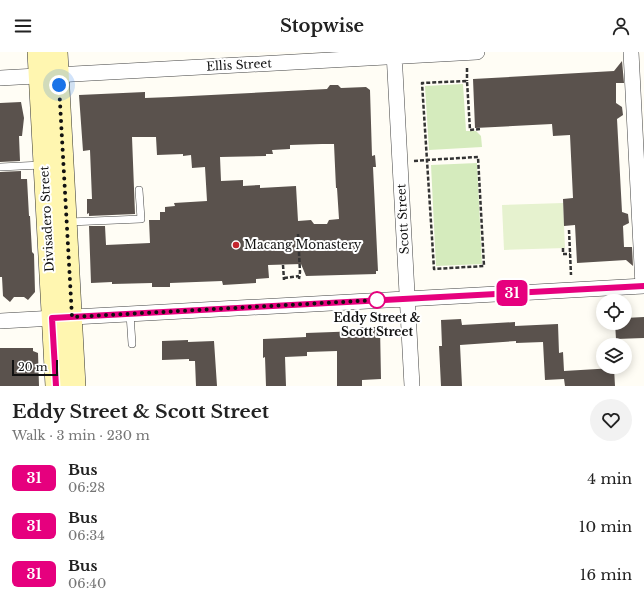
<!DOCTYPE html>
<html lang="en">
<head>
<meta charset="utf-8">
<style>
	:root { --surface:#fff; --page:#f2f2f2; --text:#222; --muted:#767676 }
	body { margin:0; font-family:"Libre Baskerville",serif; background:var(--page); color:var(--text); height:100vh; display:flex; flex-direction:column; font-size:15px; white-space:nowrap }
	* { box-sizing:border-box; margin:0 }
	p { font-size:13px; color:var(--muted) }
	.icon { flex:none; width:22px; height:22px; fill:none; stroke:currentColor; stroke-width:2; stroke-linecap:round; stroke-linejoin:round }
	.map { position:relative; height:334px; overflow:hidden }
	.sheet { display:flex; flex-direction:column; background:var(--surface); flex:1 }
	.sheet>* { flex:none }
	.badge { padding:0 8px; border-radius:6px; font-size:14px; line-height:26px }
	.controls { position:absolute; left:596px; top:242px; display:grid; gap:8px }
	.controls a { display:grid; place-items:center; width:36px; height:36px; border-radius:50%; background:var(--surface); box-shadow:0 2px 10px #0003; font-size:20px }
	.scale { position:absolute; left:12px; bottom:10px; width:46px; box-sizing:border-box; padding-left:4px; border:2px solid #111; border-top:0; font-size:11px; line-height:14px; white-space:nowrap; color:#111; -webkit-text-stroke:3px #fff; paint-order:stroke }
	.you { position:absolute; width:20px; height:20px; margin:-10px; border:3px solid #fff; border-radius:50%; background:#1a73e8; box-shadow:0 0 0 6px #1a73e833 }
	.map>.badge { position:absolute; translate:-50% -50%; box-shadow:0 0 0 2px #fff }
	.round { display:grid; place-items:center; flex:none; width:42px; height:42px; border-radius:21px; background:var(--page) }
	.overview { display:flex; align-items:center; justify-content:space-between; height:68px; padding:0 12px }
	h1 { font-size:19px; font-weight:700; line-height:30px }
	ul { padding:0; list-style:none }
	li { display:flex; align-items:center; gap:12px; height:48px; padding:0 12px }
	li div { flex:1 }
	li b { display:block; font-size:15px }
	li em { font-style:normal }
	li .badge { min-width:44px; font-weight:700; text-align:center }
	header { display:flex; justify-content:space-between; align-items:center; height:52px; padding:0 12px; background:var(--surface); font-size:18px; font-weight:700 }
	.map>svg:first-child { display:block }
</style>
</head>
<body>
<header><svg class="icon" aria-label="menu" viewBox="0 0 24 24"><path d="M4 6h16M4 12h16M4 18h16"/></svg>Stopwise<svg class="icon" aria-label="person" viewBox="0 0 24 24"><circle cx="12" cy="8" r="4"/><path d="M4 21q1-7 8-7t8 7"/></svg></header>
<div class="map">
<svg width="644" height="334" viewBox="0 0 644 334">
	<rect width="100%" height="100%" fill="#fffdf5"/>
	<!-- green -->
	<path fill="#d5ebbd" d="M463 32 466 79H476L481 84 482 95 429 98 425 34Z
		M477 111 482 212 436 214 431 113Z"/>
	<!-- pitch -->
	<path fill="#e6f2cf" d="M563 151 565 196 504 198 502 153Z"/>
	<!-- building -->
	<path fill="#5a524d" fill-rule="evenodd" d="M622 9 624 31H616V51L622 55 623 63 617 67 622 160 628 162 629 171 623 174 624 195H632L633 214 626 208 577 211 575 173 564 174 563 147 573 146 570 83 553 84 552 72 475 76 473 27 614 19Z
		M330 33H338L341 36 366 35 370 38 372 104 375 103 376 115H373L378 219H376V222L306 224 301 212 268 213 269 226 256 227V231L223 233 222 229 170 231V235H152V231L112 232V230L91 231 89 174H105L106 193 150 191 149 168H160V160H165V155L175 154 174 151 207 149 205 115 192 116 191 103 183 104V102L157 103 156 85H132L135 162 89 164V161L87 162V147H92L90 98 83 99 79 43 145 40V46L171 45 327 37ZM322 92H334L336 136H337L339 167 329 168 327 172H314L311 168 298 169 296 134 260 136V133L243 134V128L221 129 220 105 266 104V102H273L272 98 290 97V93Z
		M21 50 24 66 22 84H19L20 109 0 110V51Z
		M21 119V127H27L29 164H30L32 200 34 202 35 240 28 248 24 245H14L10 250 3 244 2 225H0V120Z
		M644 265V286L616 287 615 271H625V266Z
		M461 267 462 273 515 270V274L558 272 559 301 563 300 564 319 614 316 615 334H565L564 327 545 328 543 290 516 291V289L460 293 462 334H441L439 294H442L441 268Z
		M360 275H380L381 327 362 328V334H337V299L307 300V304L285 305 286 334H266L265 305 263 306V287L306 285V281L361 279Z
		M188 288V290L214 289 217 334H196L195 309H189V307L162 308V289Z
		M0 296H33V299L38 301 39 334H0Z"/>
	<g fill="none" stroke-linecap="round" stroke-linejoin="round">
		<!-- service casing -->
		<g stroke="#444" stroke-width="8">
			<path id="service" d="M0 115 42 113
				M69 170 141 167 139 138
				M130 262 132 292"/>
		</g>
		<!-- minor casing -->
		<g stroke="#444" stroke-width="16">
			<path id="minor" d="M394 0 412 334
				M631 0 643 234
				M0 26 477 0
				M0 269 644 234"/>
		</g>
		<!-- secondary casing -->
		<g stroke="#333" stroke-width="22">
			<path id="secondary" d="M38 0 56 334
				M57 0 75 334"/>
		</g>
		<!-- path -->
		<path stroke="#333" stroke-width="2.5" stroke-dasharray="4 2" stroke-linecap="butt" d="M467 16V29
			M414 109 427 108 478 105 484 214 434 217 422 31 467 29 470 78 480 77
			M569 178 571 223
			M298 182 300 220 299 227
			M563 196V202H570
			M283 213 284 228
			M284 226 299 224"/>
		<!-- service -->
		<use href="#service" stroke="#fff" stroke-width="7"/>
		<!-- minor -->
		<use href="#minor" stroke="#fff" stroke-width="15"/>
		<!-- secondary -->
		<use href="#secondary" stroke="#fff6b0" stroke-width="21"/>
	</g>
	<g fill="none" stroke-linecap="round" stroke-linejoin="round">
		<!-- line casing -->
		<g stroke="#fff" stroke-width="9">
			<path id="line" d="M56 334 52 266 644 234"/>
		</g>
		<!-- line -->
		<use href="#line" stroke="#e6007e" stroke-width="6"/>
		<!-- walk -->
		<path stroke="#111" stroke-width="4" stroke-dasharray="0 7.2" d="M59 33 72 265 377 248"/>
	</g>
	<!-- markers -->
	<circle fill="#c4262e" stroke="#fff" stroke-width="1.5" cx="236" cy="193" r="4"/>
	<circle fill="#fff" stroke="#e6007e" stroke-width="2" cx="377" cy="248" r="8"/>
	<g text-anchor="middle" stroke-width="4" stroke-linejoin="round" paint-order="stroke">
		<!-- street labels -->
		<g font-size="12" fill="#111" stroke="#fff">
			<text transform="translate(239 13) rotate(-3)" y="4">Ellis Street</text>
			<text transform="translate(47 167) rotate(-93)" y="4">Divisadero Street</text>
			<text transform="translate(403 167) rotate(-93)" y="4">Scott Street</text>
		</g>
		<!-- poi labels -->
		<g font-size="12" fill="#111" stroke="#fff" text-anchor="start">
			<text x="244" y="197">Macang Monastery</text>
		</g>
		<!-- stop labels -->
		<g font-size="12" font-weight="bold" fill="#111" stroke="#fff">
			<text x="377" y="270">Eddy Street &amp;<tspan x="377" dy="14">Scott Street</tspan></text>
		</g>
	</g>
</svg>
<div class="controls">
<a><svg class="icon" aria-label="locate" viewBox="0 0 24 24"><circle cx="12" cy="12" r="6"/><path d="M12 2v4M12 18v4M2 12h4M18 12h4"/></svg></a>
<a><svg class="icon" aria-label="layers" viewBox="0 0 24 24"><path d="M12 4l9 5-9 5-9-5zM3 14l9 5 9-5"/></svg></a>
</div>
<div class="scale">20 m</div>
<div class="you" style="left:59px;top:33px"></div>
<b class="badge" style="left:512px;top:241px;background:#e6007e;color:#fff">31</b>
</div>
<section class="sheet">
<div class="overview"><div><h1>Eddy Street &amp; Scott Street</h1><p>Walk · 3 min · 230 m</p></div><a class="round"><svg class="icon" aria-label="heart" viewBox="0 0 24 24"><path d="M12 20l-8-8c-3-5 5-10 8-4 3-6 11-1 8 4z"/></svg></a></div>
<ul>
<li><span class="badge" style="background:#e6007e;color:#fff">31</span><div><b>Bus</b><p>06:28</p></div><em>4 min</em></li>
<li><span class="badge" style="background:#e6007e;color:#fff">31</span><div><b>Bus</b><p>06:34</p></div><em>10 min</em></li>
<li><span class="badge" style="background:#e6007e;color:#fff">31</span><div><b>Bus</b><p>06:40</p></div><em>16 min</em></li>
</ul>
</section>
</body>
</html>
